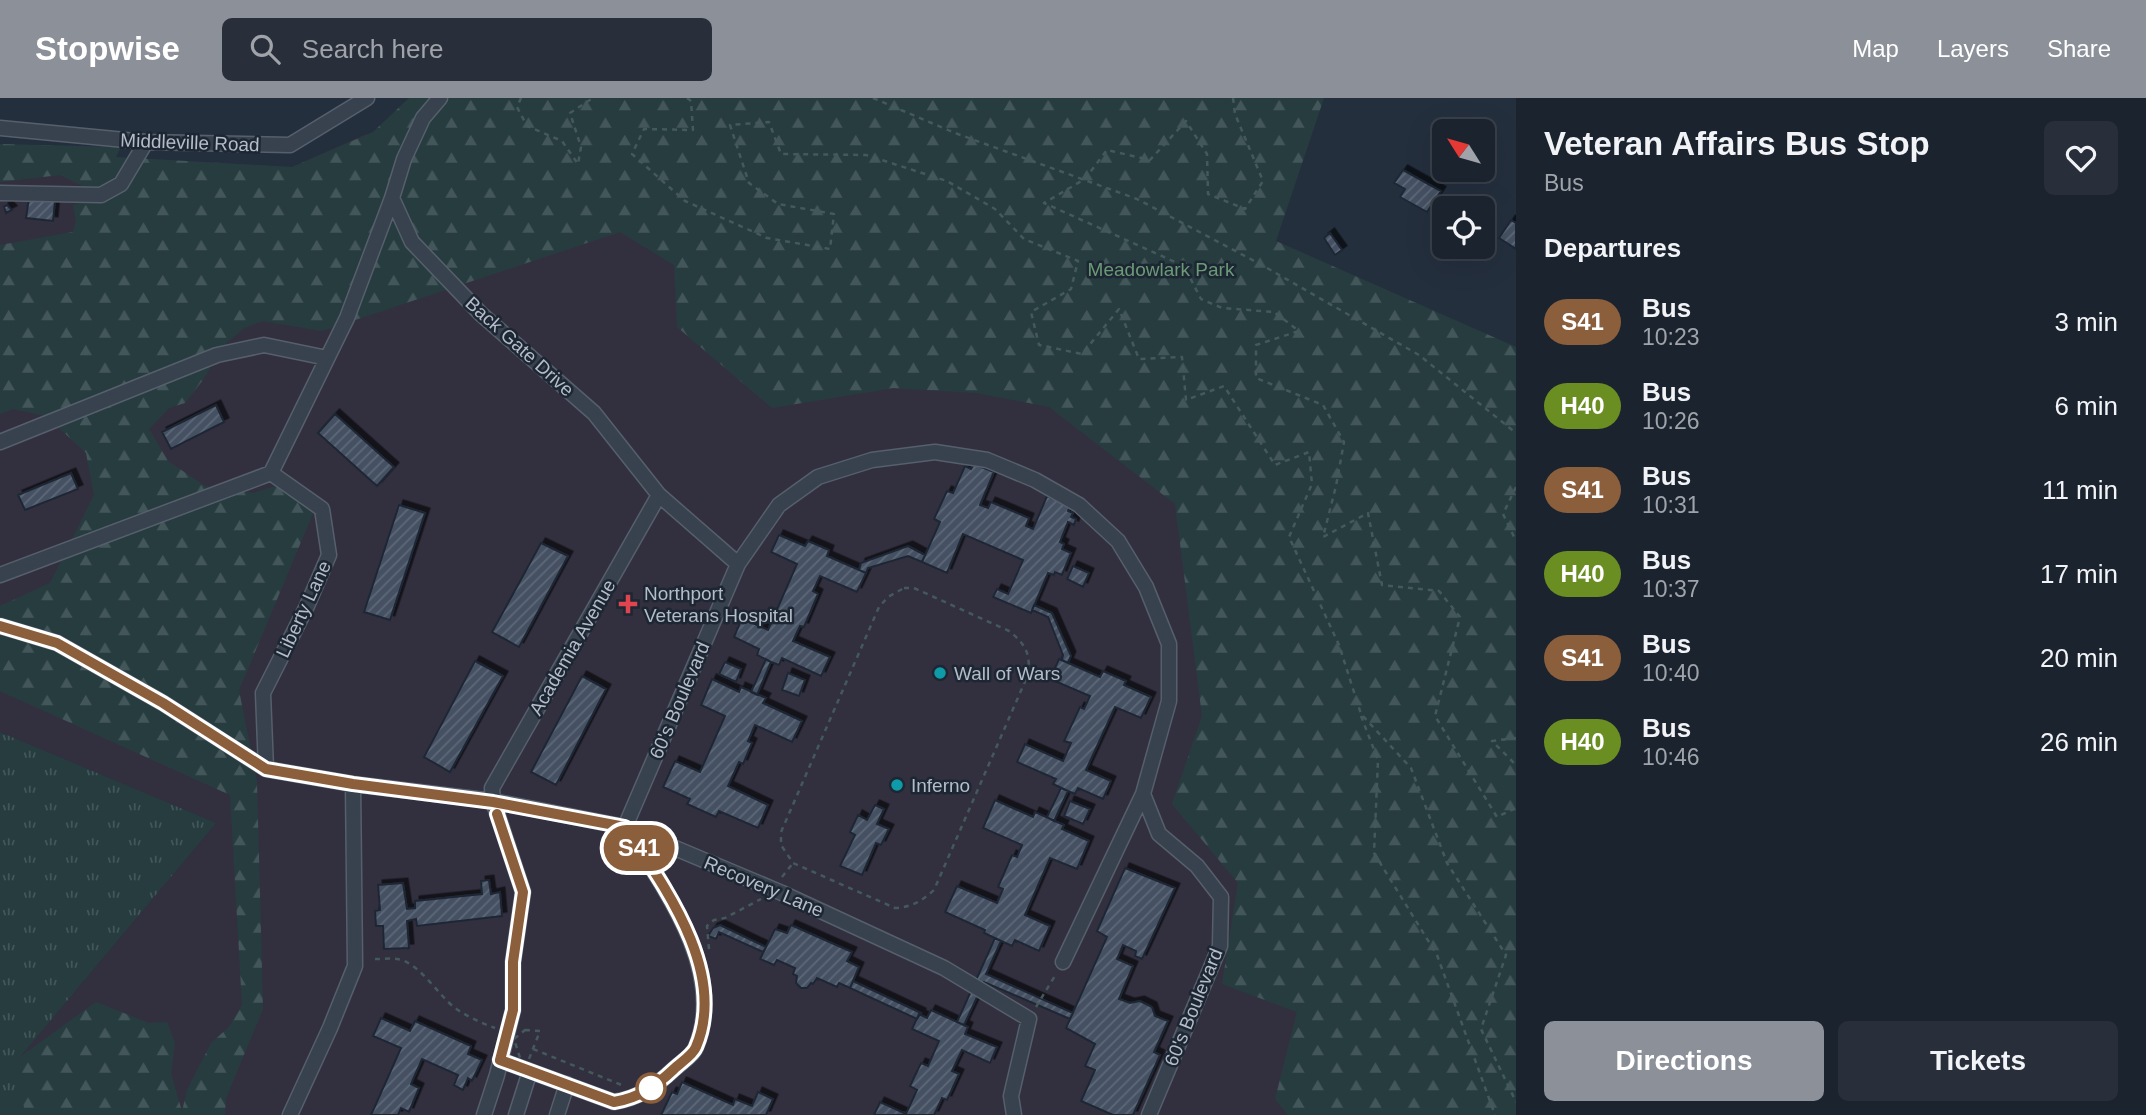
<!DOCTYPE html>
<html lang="en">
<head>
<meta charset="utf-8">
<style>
	:root { --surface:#1b232e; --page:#282f3a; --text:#f1f3f6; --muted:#a0a4aa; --line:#39404a; --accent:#8c9099 }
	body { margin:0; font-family:Helvetica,sans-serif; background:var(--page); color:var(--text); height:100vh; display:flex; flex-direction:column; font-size:26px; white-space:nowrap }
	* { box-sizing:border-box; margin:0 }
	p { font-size:23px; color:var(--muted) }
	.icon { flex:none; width:38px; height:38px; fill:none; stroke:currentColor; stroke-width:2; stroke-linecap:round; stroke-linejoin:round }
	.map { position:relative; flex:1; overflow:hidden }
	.panel { display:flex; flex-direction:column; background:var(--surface); width:630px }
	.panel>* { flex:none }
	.badge { padding:0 14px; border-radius:23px; font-size:24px; line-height:46px }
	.needle { width:46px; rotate:307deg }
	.tools { position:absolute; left:1432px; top:21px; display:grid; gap:14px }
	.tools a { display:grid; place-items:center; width:63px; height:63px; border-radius:10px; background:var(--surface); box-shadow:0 7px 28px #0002,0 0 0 2px var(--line); font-size:35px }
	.map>.badge { position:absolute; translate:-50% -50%; box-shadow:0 0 0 4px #fff }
	h2 { padding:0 28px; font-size:26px; line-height:63px }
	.round { display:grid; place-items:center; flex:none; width:74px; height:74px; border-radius:10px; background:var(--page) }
	.overview { display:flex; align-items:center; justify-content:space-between; height:119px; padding:0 28px }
	h1 { font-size:33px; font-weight:700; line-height:52px }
	.button { display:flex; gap:14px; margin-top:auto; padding:14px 28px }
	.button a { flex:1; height:80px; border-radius:10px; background:var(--accent); color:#fff; font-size:28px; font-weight:700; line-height:80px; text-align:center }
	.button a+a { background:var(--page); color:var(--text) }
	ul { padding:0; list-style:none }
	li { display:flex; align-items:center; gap:21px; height:84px; padding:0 28px }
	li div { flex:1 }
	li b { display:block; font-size:26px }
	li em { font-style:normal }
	li .badge { min-width:77px; font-weight:700; text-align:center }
	header { display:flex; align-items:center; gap:42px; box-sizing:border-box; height:98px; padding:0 35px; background:var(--accent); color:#fff }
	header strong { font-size:33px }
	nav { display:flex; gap:38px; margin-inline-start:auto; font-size:24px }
	.search { width:490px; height:63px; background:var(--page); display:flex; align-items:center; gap:18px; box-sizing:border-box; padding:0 24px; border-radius:10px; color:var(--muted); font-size:26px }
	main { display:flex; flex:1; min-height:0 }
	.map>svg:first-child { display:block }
</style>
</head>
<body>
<header>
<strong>Stopwise</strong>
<div class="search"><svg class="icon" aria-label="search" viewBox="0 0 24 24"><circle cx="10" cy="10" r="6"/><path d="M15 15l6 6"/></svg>Search here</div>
<nav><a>Map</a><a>Layers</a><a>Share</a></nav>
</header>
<main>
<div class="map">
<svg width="1516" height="1017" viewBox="0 0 1516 1017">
	<defs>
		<pattern id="grass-tufts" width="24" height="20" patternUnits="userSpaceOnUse" patternTransform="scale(1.75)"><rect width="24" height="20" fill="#263c3f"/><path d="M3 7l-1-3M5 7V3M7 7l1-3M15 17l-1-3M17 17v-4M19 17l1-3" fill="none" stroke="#435659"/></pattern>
		<pattern id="forest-firs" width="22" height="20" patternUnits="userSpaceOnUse" patternTransform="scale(1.75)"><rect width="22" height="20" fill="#263c3f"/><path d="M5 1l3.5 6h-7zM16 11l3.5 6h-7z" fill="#435659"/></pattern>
		<pattern id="building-hatch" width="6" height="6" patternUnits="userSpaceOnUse" patternTransform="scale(1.75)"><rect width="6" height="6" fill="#455162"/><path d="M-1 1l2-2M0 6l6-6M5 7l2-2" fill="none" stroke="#5d6877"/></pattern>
		<filter id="shadow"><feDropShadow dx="4.5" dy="-4.5" stdDeviation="0" flood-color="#0009"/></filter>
	</defs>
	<rect width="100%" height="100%" fill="#242f3e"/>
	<!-- medical -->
	<path fill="#32303f" d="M366 36 903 242 1199 378 1487 1017H37L20 959 216 725 0 634V53L292 69Z"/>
	<!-- grass -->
	<path fill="url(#grass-tufts)" d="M0 634 216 725 20 959 37 1017H0Z"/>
	<!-- forest -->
	<path fill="url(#forest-firs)" d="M409 0H1324L1276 143 1516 249V1017H1288L1275 1001 1297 914 1222 886 1238 785 1172 706 1202 618 1175 406 1049 309 977 295 893 290 772 310 677 229 674 167 620 134 322 233 263 223 244 230 222 249 203 282 185 305 169 310 149 331 168 363 205 388 253 395 276 388 303 391 314 413 239 592 257 684 263 911 226 1000 225 1017H26L13 967 20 959 96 904 149 925 167 924 175 945 171 976 182 1013 187 992 211 945 229 929 242 907 230 697 0 593V508L50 485 94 397 86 355 46 318 13 311 0 316V147L73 134 76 123 73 107 88 104 101 94 93 93 60 77 0 84V46L121 49 116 59 292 69 373 34Z"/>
	<!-- building -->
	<path fill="url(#building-hatch)" stroke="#1f2835" stroke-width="2" filter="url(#shadow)" d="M1403 72 1441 93 1427 114 1400 99 1405 91 1394 85Z
		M29 100 55 103 53 123 26 120Z
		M7 107 12 112 6 115 4 109Z
		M1511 122 1516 125V151L1499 140Z
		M1330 135 1342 152 1335 157 1324 140Z
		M216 307 224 324 171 351 162 334Z
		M335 316 394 369 377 388 318 335Z
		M974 366 994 374 980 407 988 410 991 404 1029 420 1026 428 1033 431 1047 398 1070 408 1068 413 1073 415 1071 419 1076 421 1074 427 1068 424 1060 444 1064 446 1062 451 1071 455 1062 477 1055 474 1054 477 1048 475 1031 515 993 499 997 491 1008 496 1023 462 963 436 947 475 922 464 940 424 934 421 947 393 953 395 965 368 971 371Z
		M71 375 78 391 25 412 18 397Z
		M399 407 425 415 390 522 364 514Z
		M779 437 805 448 808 443 829 452 827 458 866 475 857 494 820 478 813 493 818 496 804 529 800 528 793 543 830 559 821 578 782 560 779 567 771 564 757 557 759 551 734 539 742 520 768 532 797 466 771 454Z
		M541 445 568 458 519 549 492 534Z
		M908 448 925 457 922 464 908 458 868 470 866 475 859 472 861 465Z
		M1073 468 1089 475 1083 489 1067 481Z
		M1034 507 1052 515 1071 558 1068 565 1062 562 1063 557 1048 519 1032 512Z
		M766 561 771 564 757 597 751 594Z
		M1059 561 1100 579 1103 573 1126 583 1124 587 1151 599 1141 620 1115 609 1086 672 1111 683 1103 701 1078 690 1075 696 1068 693 1053 686 1056 681 1017 664 1025 646 1063 663 1071 645 1064 643 1080 609 1084 611 1090 598 1050 581Z
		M475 563 503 578 450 674 424 659Z
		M725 564 741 571 736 584 719 576Z
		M788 575 805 582 799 598 782 592Z
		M582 578 606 591 556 687 531 674Z
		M712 581 739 594 741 589 766 600 763 605 802 623 792 644 755 627 748 643 752 645 743 666 739 664 728 688 768 707 758 730 719 713 716 719 687 706 690 701 663 689 675 663 700 674 725 618 701 607Z
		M1061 690 1068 693 1054 723 1047 719Z
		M995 702 1033 719 1035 714 1064 727 1062 731 1089 743 1077 771 1050 760 1025 817 1050 828 1039 853 1015 842 1012 848 984 835 985 832 945 814 957 788 997 805 1003 791 998 789 1012 757 1017 759 1022 747 983 730Z
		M1070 703 1090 711 1083 726 1064 718Z
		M875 707 884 711 877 726 889 731 881 747 876 745 862 777 840 768 855 737 850 734 858 717 867 722Z
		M1125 770 1175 790 1142 861 1135 858 1136 853 1123 847 1117 861 1133 868 1119 901 1130 905 1140 903 1152 909 1155 918 1168 923 1154 954 1160 957 1133 1017H1113L1081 1003 1095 972 1085 968 1095 946 1066 930 1107 839 1097 833Z
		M489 782 491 796 500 794 502 818 417 828 416 821 407 823 409 850 384 851 383 828H376L375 813 380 812 378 787 403 785 407 811 415 810V803L482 796 481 783Z
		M720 827 766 849 763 854 719 834 716 841 708 838 713 830Z
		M791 827 852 854 847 863 859 869 850 890 839 885 837 889 817 880 813 886 811 885 807 890H801L796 885 797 878 793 876 795 870 777 862 774 867 760 861 775 831 787 835Z
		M995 840 1001 843 986 876 1073 915 1070 921 984 884 964 927 957 924Z
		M853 883 921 915 917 921 850 890Z
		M931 912 968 929 965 936 997 949 990 965 962 952 952 973 959 976 947 1002 942 1000 934 1017H874L880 1004 906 1016 917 992 910 988 921 965 928 968 939 943 912 931 919 916 927 920Z
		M381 920 410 933 415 923 471 948 468 956 482 962 472 983 468 980 463 992 454 987 458 977 422 961 411 986 419 990 409 1014 401 1010 398 1017H371L401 950 373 938Z
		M682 984 733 1007 735 1001 752 1008 758 994 773 1001 766 1017H661L672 994 677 996Z"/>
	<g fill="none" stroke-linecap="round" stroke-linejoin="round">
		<!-- minor casing -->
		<g stroke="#565f6c" stroke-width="17">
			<path id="minor" d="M0 30 146 44 290 47 367 0
				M0 95 101 97 121 86 146 44
				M392 100 412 144 481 216 594 315 659 397 738 466
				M0 344 217 257 264 247 327 260
				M271 375 347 220 392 100 404 61 423 20 440 0
				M0 477 271 375 322 411 329 457 307 508 263 595 266 671
				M0 528 57 545 163 605 266 671 353 686 493 703 625 729 782 795 944 870 1029 921 1011 998 1014 1017
				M625 729 738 466 779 407 818 379 872 362 935 354 987 362 1035 382 1079 407 1118 443 1146 489 1169 546V603L1143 696 1159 736 1197 768 1221 799 1220 848 1149 1017
				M1063 864 1143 696
				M500 962 614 1004C639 1000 656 988 674 971 681 965 693 957 696 949 727 874 664 789 625 729
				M290 1017 330 930 355 868 353 686
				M484 1017 497 977 513 912V864L523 794 493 703 492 690 659 397
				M516 1017 530 973
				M557 1017 567 986"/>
		</g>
		<!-- path -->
		<path stroke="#44595c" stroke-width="2.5" stroke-dasharray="5 5" stroke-linecap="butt" d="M521 0 517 9 527 28 562 43 578 66 581 49 570 15 593 0
			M687 0 691 3 693 32 644 31 632 56 685 103 767 140 830 151 834 116 778 106 749 85 730 27 769 24 781 56 866 57 947 83 995 111 1024 141 1078 163 1071 191 1031 214 1039 247 1082 256 1119 211 1139 261 1182 259 1186 302 1224 288 1275 367 1309 354 1312 386 1289 439 1339 547 1361 616 1411 670 1447 765 1506 857 1481 931 1516 1004
			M873 0 955 35 1137 101 1260 166 1419 257 1516 335
			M1233 0 1235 16 1263 83 1245 111 1208 96 1207 56 1186 23 1150 62 1107 52 1085 81 1044 105 1184 168 1201 201 1222 210 1274 214 1299 233 1256 247V280L1323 307 1344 344 1336 388 1323 439 1368 415 1382 487 1439 493 1460 519 1435 618 1497 719 1516 710
			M1516 389 1503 416 1516 443
			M904 490H914L1009 533C1026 546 1032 558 1027 579L934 792C922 803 912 809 895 810L793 765 781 747V734L879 509 888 499Z
			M1361 618 1378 662 1374 755 1437 857 1495 1017
			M1516 640 1492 643 1516 667
			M782 779 793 765
			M709 851 707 828 714 822 725 820 761 801
			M375 861C382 861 390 860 397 861 419 864 438 897 455 910 468 919 481 925 495 930
			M1036 909 1056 876
			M525 932 540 933 527 966 520 960 514 941Z
			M533 951 624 988"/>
		<!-- minor -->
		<use href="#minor" stroke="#38414e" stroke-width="14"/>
	</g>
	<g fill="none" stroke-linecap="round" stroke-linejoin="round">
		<!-- line casing -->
		<g stroke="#fff" stroke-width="16">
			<path id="line" d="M0 528 57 545 163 605 266 671 353 686 493 704 625 729C664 788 728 874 696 949 693 957 680 965 674 971 656 988 639 1000 614 1004L500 962 513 912V864L523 794 497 716"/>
		</g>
		<!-- line -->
		<use href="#line" stroke="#8b5e3c" stroke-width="10"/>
	</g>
	<!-- markers -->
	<path fill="#e0444e" stroke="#1d2633" stroke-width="2.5" d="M624.5 495.5h7v7h7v7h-7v7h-7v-7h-7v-7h7z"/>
	<g fill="#0f9aa8" stroke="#1d2633" stroke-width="2.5">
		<circle cx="940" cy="575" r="7"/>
		<circle cx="897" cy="687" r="7"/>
	</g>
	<circle fill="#fff" stroke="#8b5e3c" stroke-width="3.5" cx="651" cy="990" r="14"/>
	<g text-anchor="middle" stroke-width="5" stroke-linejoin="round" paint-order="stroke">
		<!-- street labels -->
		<g font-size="19" fill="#b4bcc9" stroke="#1d2633">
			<text transform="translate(190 44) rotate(2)" y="7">Middleville Road</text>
			<text transform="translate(520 248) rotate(42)" y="7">Back Gate Drive</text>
			<text transform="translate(303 511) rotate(-65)" y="7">Liberty Lane</text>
			<text transform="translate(572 549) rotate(-60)" y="7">Academia Avenue</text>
			<text transform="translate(679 602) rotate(-67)" y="7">60's Boulevard</text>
			<text transform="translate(764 788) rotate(23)" y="7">Recovery Lane</text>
			<text transform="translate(1193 909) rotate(-68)" y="7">60's Boulevard</text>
		</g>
		<!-- park labels -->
		<g font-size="19" fill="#6b9a76" stroke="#1d2633">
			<text x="1161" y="178">Meadowlark Park</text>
		</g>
		<!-- poi labels -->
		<g font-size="19" fill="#b4bcc9" stroke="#1d2633" text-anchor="start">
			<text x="644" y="502">Northport<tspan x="644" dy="22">Veterans Hospital</tspan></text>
			<text x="954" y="582">Wall of Wars</text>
			<text x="911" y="694">Inferno</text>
		</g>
	</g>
</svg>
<div class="tools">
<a><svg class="needle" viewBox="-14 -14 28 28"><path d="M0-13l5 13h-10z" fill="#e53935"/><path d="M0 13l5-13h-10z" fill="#a0a4aa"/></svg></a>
<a><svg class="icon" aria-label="locate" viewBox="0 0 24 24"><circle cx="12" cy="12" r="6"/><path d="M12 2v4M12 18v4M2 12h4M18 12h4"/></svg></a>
</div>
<b class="badge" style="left:639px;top:750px;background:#8b5e3c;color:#fff">S41</b>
</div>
<section class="panel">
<div class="overview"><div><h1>Veteran Affairs Bus Stop</h1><p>Bus</p></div><a class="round"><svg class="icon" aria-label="heart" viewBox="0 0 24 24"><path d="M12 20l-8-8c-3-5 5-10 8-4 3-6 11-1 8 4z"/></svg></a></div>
<h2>Departures</h2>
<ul>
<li><span class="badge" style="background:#8b5e3c;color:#fff">S41</span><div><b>Bus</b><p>10:23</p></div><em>3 min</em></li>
<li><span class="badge" style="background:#6b8e23;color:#fff">H40</span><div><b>Bus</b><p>10:26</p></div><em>6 min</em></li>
<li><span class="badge" style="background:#8b5e3c;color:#fff">S41</span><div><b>Bus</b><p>10:31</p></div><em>11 min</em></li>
<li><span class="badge" style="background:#6b8e23;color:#fff">H40</span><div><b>Bus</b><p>10:37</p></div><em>17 min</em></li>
<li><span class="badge" style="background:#8b5e3c;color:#fff">S41</span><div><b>Bus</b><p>10:40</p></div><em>20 min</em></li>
<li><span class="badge" style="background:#6b8e23;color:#fff">H40</span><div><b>Bus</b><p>10:46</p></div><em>26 min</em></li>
</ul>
<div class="button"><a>Directions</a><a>Tickets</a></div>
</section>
</main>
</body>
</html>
